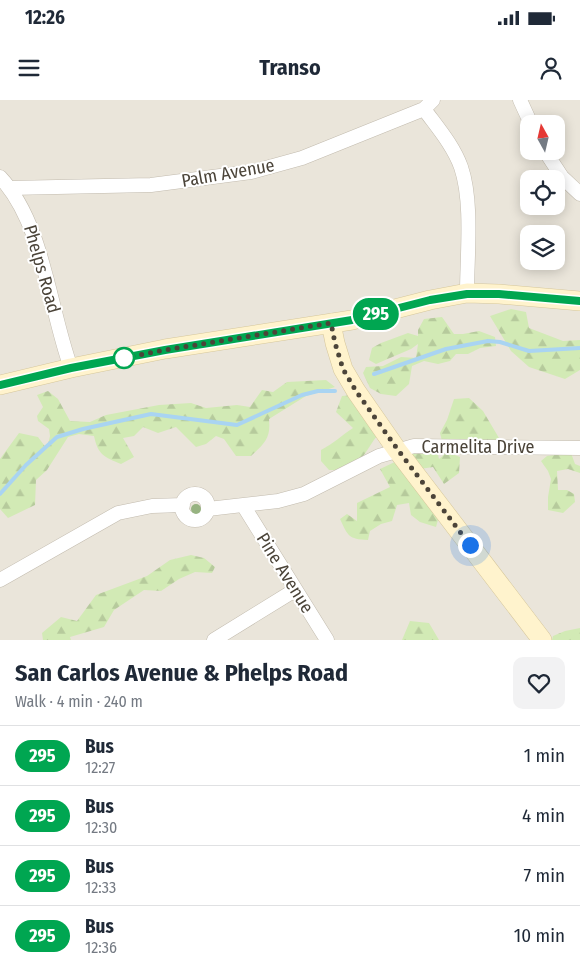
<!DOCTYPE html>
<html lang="en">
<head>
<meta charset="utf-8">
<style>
	:root { --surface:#fff; --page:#f2f2f3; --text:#1f2937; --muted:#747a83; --line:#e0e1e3 }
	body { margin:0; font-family:"Fira Sans Condensed",sans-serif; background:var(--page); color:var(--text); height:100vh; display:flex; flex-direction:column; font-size:19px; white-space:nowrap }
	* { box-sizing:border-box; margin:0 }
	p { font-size:16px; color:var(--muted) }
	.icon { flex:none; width:28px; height:28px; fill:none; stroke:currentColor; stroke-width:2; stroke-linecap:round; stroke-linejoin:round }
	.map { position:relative; height:540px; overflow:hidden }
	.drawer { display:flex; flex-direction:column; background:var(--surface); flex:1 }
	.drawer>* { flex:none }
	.badge { padding:0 10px; border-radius:16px; font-size:18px; line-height:32px }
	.needle { width:32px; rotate:352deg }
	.controls { position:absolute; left:520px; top:15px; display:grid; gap:10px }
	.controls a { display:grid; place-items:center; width:45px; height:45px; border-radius:10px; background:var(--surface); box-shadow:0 2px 12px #0003; font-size:25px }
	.you { position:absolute; width:25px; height:25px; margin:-12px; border:4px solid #fff; border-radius:50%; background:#1a73e8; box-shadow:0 0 0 8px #1a73e833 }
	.map>.badge { position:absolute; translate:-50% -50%; box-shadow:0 0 0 2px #fff }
	.round { display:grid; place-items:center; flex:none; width:52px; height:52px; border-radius:10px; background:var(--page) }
	.summary { display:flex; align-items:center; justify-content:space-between; height:85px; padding:0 15px }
	h1 { font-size:24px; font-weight:700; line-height:38px }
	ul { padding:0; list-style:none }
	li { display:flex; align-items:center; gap:15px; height:60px; padding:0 15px; border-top:1px solid var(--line) }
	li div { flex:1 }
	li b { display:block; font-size:19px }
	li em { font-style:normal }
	li .badge { min-width:55px; font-weight:700; text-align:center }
	.status { display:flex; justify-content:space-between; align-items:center; height:35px; padding:0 25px; background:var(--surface); direction:ltr }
	.status svg { height:14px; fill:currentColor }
	header { display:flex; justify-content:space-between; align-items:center; height:65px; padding:0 15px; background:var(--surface); font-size:22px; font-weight:700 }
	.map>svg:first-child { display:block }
</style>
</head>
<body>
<div class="status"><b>12:26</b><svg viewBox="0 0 49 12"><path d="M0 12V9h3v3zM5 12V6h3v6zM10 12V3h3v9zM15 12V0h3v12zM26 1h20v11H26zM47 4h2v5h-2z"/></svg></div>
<header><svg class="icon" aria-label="menu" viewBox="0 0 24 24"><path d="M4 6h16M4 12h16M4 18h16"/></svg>Transo<svg class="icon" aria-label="person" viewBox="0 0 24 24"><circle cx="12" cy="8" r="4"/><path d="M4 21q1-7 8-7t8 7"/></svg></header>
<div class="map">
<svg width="580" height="540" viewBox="0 0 580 540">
	<defs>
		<pattern id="forest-firs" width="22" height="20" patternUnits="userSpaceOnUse" patternTransform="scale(1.25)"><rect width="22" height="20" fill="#d2eab5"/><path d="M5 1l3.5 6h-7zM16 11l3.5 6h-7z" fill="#b6ca9c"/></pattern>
	</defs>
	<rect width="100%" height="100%" fill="#f6f3ec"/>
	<!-- residential -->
	<path fill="#eae5da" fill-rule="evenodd" d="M0 0H580V540H0ZM529 24H556V51H529ZM529 79H556V106H529ZM529 134H556V161H529Z"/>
	<!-- forest -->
	<path fill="url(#forest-firs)" d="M511 209 526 212 529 228 563 241 580 240V270L565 279 529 267 511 251 490 216Z
		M442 217 454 234H463L479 231 495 237 496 246 480 248 468 254H456L450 261 438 264 424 261 412 266 409 284 396 296 381 294 370 288 363 273 366 267 383 266 401 257 416 258 418 244 411 249 376 264 369 260 372 248 381 243 408 233 418 236V230L424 219Z
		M326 280 335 287 306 296 269 319C271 338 265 343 251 356H236L224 339 216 336 206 344 196 347 176 327 158 333 143 327 134 336 123 338 134 357 121 364C104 357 98 355 94 336L79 334 68 337 47 370 36 380 35 405 8 418 0 409V359L19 333 38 337 47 349 50 336 49 329 38 321 37 316 43 307 37 295 48 291 58 299 70 321 90 322 106 315 159 305 191 303 206 308 237 305 250 307 262 290 273 292 287 282Z
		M352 295 381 333C374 338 373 342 368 349 358 365 348 371 329 370L321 361V350C333 344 342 335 353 328L336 312 342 296Z
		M469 298 483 311 499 338 493 348H485L475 338 467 348 442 341 440 333 447 320 454 299Z
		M437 350 439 359 447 352 460 357 459 373 444 384 433 367 420 369 434 412 438 420 436 427 420 422 411 415 409 403 397 405 392 421 381 424 370 431 368 440C348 439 348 436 340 419L347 414 357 421V403L390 387 380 369 418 351Z
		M571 353 575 364 580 366V373L568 369 557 371 558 390H567L574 394 575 402 563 413 548 410V397L551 379 548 371 541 361 547 356Z
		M191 455 204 458 215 467 212 473 195 472 179 479 161 491 144 490 114 510 104 527 70 537 71 540H43L42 533 61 517 77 521 96 495 147 476 170 460Z
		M410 521 429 523 439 540H402Z
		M580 528V540H552L553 536 565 531Z"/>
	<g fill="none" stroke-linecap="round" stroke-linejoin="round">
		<!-- stream -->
		<path stroke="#a9d4f2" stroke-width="4" d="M374 274 446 249 488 241 500 242 529 251 580 248
			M0 394 26 365 57 337 83 329 151 314 237 325 302 295 318 291H335"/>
		<!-- minor casing -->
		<g stroke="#c2bbae" stroke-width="15">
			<path id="minor" d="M520 0 531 24
				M424 9C437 27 453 45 461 67 473 102 467 156 467 193
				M545 51 562 77 580 94
				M0 77C44 124 49 208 71 268
				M10 88 151 85 251 72 302 58 424 9 433 0
				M182 407a13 13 0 1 1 26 0a13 13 0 1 1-26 0Z
				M243 405 327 540
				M208 409 278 401 304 394 379 356 414 346 580 348
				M0 480 118 413 152 406 183 405
				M214 540 295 490"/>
		</g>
		<!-- secondary casing -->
		<g stroke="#d6c79b" stroke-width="20">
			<path id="secondary" d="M331 223 335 243 343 269 356 291 397 350 542 540
				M0 285 71 268 165 249 352 220 430 200 467 193 499 194 580 201"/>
		</g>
		<!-- minor -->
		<use href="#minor" stroke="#fff" stroke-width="14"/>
		<!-- secondary -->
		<use href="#secondary" stroke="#fff3cd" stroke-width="19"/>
	</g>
	<!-- trees -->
	<circle fill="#97b381" cx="196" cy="409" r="5"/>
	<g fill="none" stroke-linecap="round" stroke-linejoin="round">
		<!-- line casing -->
		<g stroke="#fff" stroke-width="11">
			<path id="line" d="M0 285 71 268 165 250 352 220 430 200 467 194H499L580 201"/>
		</g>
		<!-- line -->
		<use href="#line" stroke="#00a651" stroke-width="8"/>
		<!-- walk -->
		<path stroke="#4b4439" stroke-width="5" stroke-dasharray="0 9" d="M124 258 165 250 331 223 335 243 343 269 356 291 398 350 470 445"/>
	</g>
	<!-- markers -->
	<circle fill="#fff" stroke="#00a651" stroke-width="2.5" cx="124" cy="258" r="10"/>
	<g text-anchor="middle" stroke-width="4" stroke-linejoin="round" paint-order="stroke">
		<!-- street labels -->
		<g font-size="18" fill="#4b4439" stroke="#fff">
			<text transform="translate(228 73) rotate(-10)" y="6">Palm Avenue</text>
			<text transform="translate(42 169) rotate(74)" y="6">Phelps Road</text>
			<text x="478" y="353">Carmelita Drive</text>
			<text transform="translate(285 473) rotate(58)" y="6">Pine Avenue</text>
		</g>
	</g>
</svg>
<div class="controls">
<a><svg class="needle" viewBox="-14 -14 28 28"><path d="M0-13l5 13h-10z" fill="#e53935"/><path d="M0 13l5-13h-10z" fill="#747a83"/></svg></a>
<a><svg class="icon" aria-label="locate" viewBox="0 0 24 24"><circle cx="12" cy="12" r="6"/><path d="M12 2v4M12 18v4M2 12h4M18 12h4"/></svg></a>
<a><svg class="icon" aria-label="layers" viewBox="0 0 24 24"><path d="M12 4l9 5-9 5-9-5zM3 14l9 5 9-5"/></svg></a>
</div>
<div class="you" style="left:470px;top:445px"></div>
<b class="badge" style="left:376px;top:214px;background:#00a651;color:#fff">295</b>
</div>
<section class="drawer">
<div class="summary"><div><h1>San Carlos Avenue &amp; Phelps Road</h1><p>Walk · 4 min · 240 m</p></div><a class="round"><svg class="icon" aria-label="heart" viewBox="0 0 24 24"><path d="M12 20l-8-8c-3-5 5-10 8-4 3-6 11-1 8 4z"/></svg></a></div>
<ul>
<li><span class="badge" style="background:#00a651;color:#fff">295</span><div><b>Bus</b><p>12:27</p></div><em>1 min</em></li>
<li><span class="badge" style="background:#00a651;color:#fff">295</span><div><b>Bus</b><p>12:30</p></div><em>4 min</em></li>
<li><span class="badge" style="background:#00a651;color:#fff">295</span><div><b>Bus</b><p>12:33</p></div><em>7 min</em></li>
<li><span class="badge" style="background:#00a651;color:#fff">295</span><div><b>Bus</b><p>12:36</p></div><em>10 min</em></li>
</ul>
</section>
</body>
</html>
